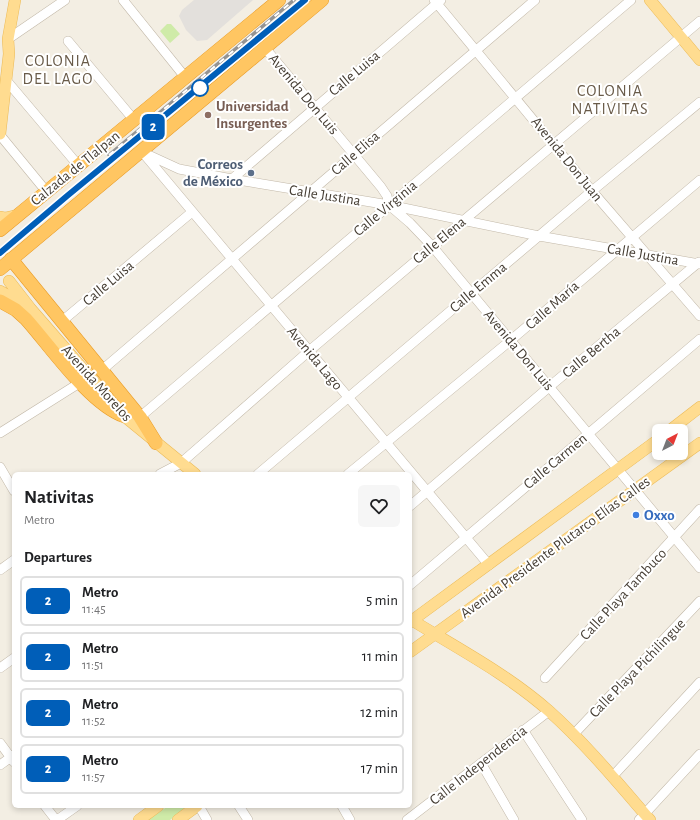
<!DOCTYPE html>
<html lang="en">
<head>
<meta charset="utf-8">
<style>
	:root { --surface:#fff; --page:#f6f6f6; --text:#202124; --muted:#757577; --line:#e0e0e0 }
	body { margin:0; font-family:"Alegreya Sans",sans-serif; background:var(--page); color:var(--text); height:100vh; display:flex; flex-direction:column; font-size:15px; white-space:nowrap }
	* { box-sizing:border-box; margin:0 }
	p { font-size:13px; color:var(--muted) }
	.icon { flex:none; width:22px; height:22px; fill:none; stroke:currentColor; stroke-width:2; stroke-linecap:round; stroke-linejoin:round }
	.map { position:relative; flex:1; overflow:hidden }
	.details { position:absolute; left:12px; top:472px; width:400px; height:336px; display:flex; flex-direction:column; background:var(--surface); border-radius:6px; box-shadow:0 2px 6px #0003 }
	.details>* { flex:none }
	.badge { padding:0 8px; border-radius:6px; font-size:14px; line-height:26px }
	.needle { width:26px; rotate:42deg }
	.fabs { position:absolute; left:652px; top:424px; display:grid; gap:8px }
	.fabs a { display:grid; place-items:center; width:36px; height:36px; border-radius:6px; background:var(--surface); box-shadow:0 2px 6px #0003; font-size:20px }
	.map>.badge { position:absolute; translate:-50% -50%; box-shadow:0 0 0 2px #fff }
	h2 { padding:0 12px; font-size:15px; line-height:36px }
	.round { display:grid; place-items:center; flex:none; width:42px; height:42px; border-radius:6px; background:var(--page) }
	.headline { display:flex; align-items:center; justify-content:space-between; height:68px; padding:0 12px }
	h1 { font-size:19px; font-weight:600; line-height:30px }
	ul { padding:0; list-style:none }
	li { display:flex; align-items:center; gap:12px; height:50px; margin:0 8px 6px; padding:0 4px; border:2px solid var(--line); border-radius:6px }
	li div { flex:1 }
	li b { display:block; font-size:15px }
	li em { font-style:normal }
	li .badge { min-width:44px; font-weight:700; text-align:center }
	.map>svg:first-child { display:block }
</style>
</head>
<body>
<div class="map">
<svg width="700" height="820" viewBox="0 0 700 820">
	<rect width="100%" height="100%" fill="#f3eee3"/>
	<!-- green -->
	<path fill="#cfeba8" d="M167 24H171L180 34 170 43 160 31Z
		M168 806H187L170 820H148Z"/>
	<!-- parking -->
	<path fill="#e3e0dc" d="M194 0H253L207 40 197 41 186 30 179 16 182 10Z"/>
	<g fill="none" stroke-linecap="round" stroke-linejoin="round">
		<!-- minor casing -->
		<g stroke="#c2b8a8" stroke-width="10">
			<path id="minor" d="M123 0 185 77
				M434 0 592 191 700 316
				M8 39 65 0
				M68 41 134 120
				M265 48 381 187 387 196 389 205 410 223 432 246 700 568
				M6 80 78 165
				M0 135 46 191
				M142 152 179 169 232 179 389 205 539 236 700 264
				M144 154 489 565
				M232 179 441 0
				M61 322 192 212
				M102 370 535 0
				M140 417 631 0
				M0 433 81 382
				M0 467 14 491
				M160 474 181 463 309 351 700 21
				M258 474 592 191 700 102
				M348 474 511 340 700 180
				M410 506 549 387 699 262
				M0 570 14 560
				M410 585 700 339
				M0 668 14 658
				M545 678 700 509
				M523 730 582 820
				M573 735 700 601
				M0 743 14 762
				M481 763 514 820
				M0 765 14 755
				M612 777 700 682
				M45 806 56 820
				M199 806 207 820
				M239 806 248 820
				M342 806 350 820
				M57 820 77 806
				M407 820 549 711
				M639 820 700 754"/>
		</g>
		<!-- major casing -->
		<g stroke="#ecbb58" stroke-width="12">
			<path id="major" d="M650 0 700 60
				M0 134 9 54 8 39 15 0
				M0 217 5 218 18 215
				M9 281 30 308 124 416 195 474
				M0 291 25 305
				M669 431 700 407
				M410 619C457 648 507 674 549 711 586 744 618 783 650 820
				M410 622 659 439
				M410 652 700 443
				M139 820 158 806
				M178 820 197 806"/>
		</g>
		<!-- highway casing -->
		<g stroke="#e99c27" stroke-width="14">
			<path id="highway" d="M0 230 279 0
				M11 259 140 417 156 443
				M0 269 322 0
				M0 301 16 310 26 319C51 347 90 404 124 416"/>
		</g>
		<!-- minor -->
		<use href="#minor" stroke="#fff" stroke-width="9"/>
		<!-- major -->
		<use href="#major" stroke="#ffdc90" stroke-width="11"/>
		<!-- highway -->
		<use href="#highway" stroke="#ffc662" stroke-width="13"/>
		<!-- rail casing -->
		<g stroke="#949494" stroke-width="3.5">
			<path id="rail" d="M109 155 294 0
				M0 253 67 196 305 0"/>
		</g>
		<!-- rail -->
		<use href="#rail" stroke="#fff" stroke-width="2" stroke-dasharray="6" stroke-linecap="butt"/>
	</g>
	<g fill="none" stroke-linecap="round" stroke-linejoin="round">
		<!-- line casing -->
		<g stroke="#fff" stroke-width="9">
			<path id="line" d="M0 253 67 196 305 0"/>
		</g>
		<!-- line -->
		<use href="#line" stroke="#005eb8" stroke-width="6"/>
	</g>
	<!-- markers -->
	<circle fill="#fff" stroke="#005eb8" stroke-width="2" cx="200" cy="88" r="8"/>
	<circle fill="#8d6e63" stroke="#fff" stroke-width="1.5" cx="208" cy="115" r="4"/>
	<circle fill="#5c6f8a" stroke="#fff" stroke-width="1.5" cx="251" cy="173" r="4"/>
	<circle fill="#3f7fe0" stroke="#fff" stroke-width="1.5" cx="636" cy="515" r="4"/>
	<g text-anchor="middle" stroke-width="4" stroke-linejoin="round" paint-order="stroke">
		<!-- street labels -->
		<g font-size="15" fill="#453d33" stroke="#fff">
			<text transform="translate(354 73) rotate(-40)" y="5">Calle Luisa</text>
			<text transform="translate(304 94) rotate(50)" y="5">Avenida Don Luis</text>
			<text transform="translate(355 153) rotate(-41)" y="5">Calle Elisa</text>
			<text transform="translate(567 159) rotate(51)" y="5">Avenida Don Juan</text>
			<text transform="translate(75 168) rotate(-39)" y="5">Calzada de Tlalpan</text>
			<text transform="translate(325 195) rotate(9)" y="5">Calle Justina</text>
			<text transform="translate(385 208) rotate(-40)" y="5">Calle Virginia</text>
			<text transform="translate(439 240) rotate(-40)" y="5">Calle Elena</text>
			<text transform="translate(643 254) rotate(10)" y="5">Calle Justina</text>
			<text transform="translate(108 283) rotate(-40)" y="5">Calle Luisa</text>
			<text transform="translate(478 287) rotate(-40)" y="5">Calle Emma</text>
			<text transform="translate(552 305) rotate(-41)" y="5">Calle María</text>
			<text transform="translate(519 350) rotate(50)" y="5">Avenida Don Luis</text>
			<text transform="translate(591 352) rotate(-40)" y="5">Calle Bertha</text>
			<text transform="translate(315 358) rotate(50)" y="5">Avenida Lago</text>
			<text transform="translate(97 383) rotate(48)" y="5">Avenida Morelos</text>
			<text transform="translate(555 461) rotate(-40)" y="5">Calle Carmen</text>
			<text transform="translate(555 547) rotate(-36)" y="5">Avenida Presidente Plutarco Elías Calles</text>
			<text transform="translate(623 594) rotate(-47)" y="5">Calle Playa Tambuco</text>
			<text transform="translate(637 668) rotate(-46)" y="5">Calle Playa Pichilingue</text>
			<text transform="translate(478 765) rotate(-38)" y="5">Calle Independencia</text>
		</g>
		<!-- education labels -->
		<g font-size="15" font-weight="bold" fill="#785e54" stroke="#fff" text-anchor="start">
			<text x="216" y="111">Universidad<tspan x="216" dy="17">Insurgentes</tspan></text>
		</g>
		<!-- service labels -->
		<g font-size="15" font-weight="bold" fill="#4e5e75" stroke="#fff" text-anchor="end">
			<text x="243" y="169">Correos<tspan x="243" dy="17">de México</tspan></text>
		</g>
		<!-- shop labels -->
		<g font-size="15" font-weight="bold" fill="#366cbe" stroke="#fff" text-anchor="start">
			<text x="644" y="520">Oxxo</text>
		</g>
		<!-- neighbourhood labels -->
		<g font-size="16" letter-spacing="1" fill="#695b49" stroke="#fff">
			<text x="58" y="66">COLONIA<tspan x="58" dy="18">DEL LAGO</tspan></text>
			<text x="610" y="96">COLONIA<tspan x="610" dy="18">NATIVITAS</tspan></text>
		</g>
	</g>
</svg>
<div class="fabs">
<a><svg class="needle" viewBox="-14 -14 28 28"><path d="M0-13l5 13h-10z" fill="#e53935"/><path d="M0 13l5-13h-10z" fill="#757577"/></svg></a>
</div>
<b class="badge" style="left:153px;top:127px;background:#005eb8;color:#fff">2</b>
<section class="details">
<div class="headline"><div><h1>Nativitas</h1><p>Metro</p></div><a class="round"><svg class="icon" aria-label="heart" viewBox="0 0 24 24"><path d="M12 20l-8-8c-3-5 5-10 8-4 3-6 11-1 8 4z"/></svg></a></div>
<h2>Departures</h2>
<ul>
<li><span class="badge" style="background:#005eb8;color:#fff">2</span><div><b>Metro</b><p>11:45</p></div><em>5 min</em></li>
<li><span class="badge" style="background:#005eb8;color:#fff">2</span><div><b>Metro</b><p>11:51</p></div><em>11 min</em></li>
<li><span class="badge" style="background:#005eb8;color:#fff">2</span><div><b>Metro</b><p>11:52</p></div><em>12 min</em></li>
<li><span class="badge" style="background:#005eb8;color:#fff">2</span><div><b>Metro</b><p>11:57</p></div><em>17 min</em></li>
</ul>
</section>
</div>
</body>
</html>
